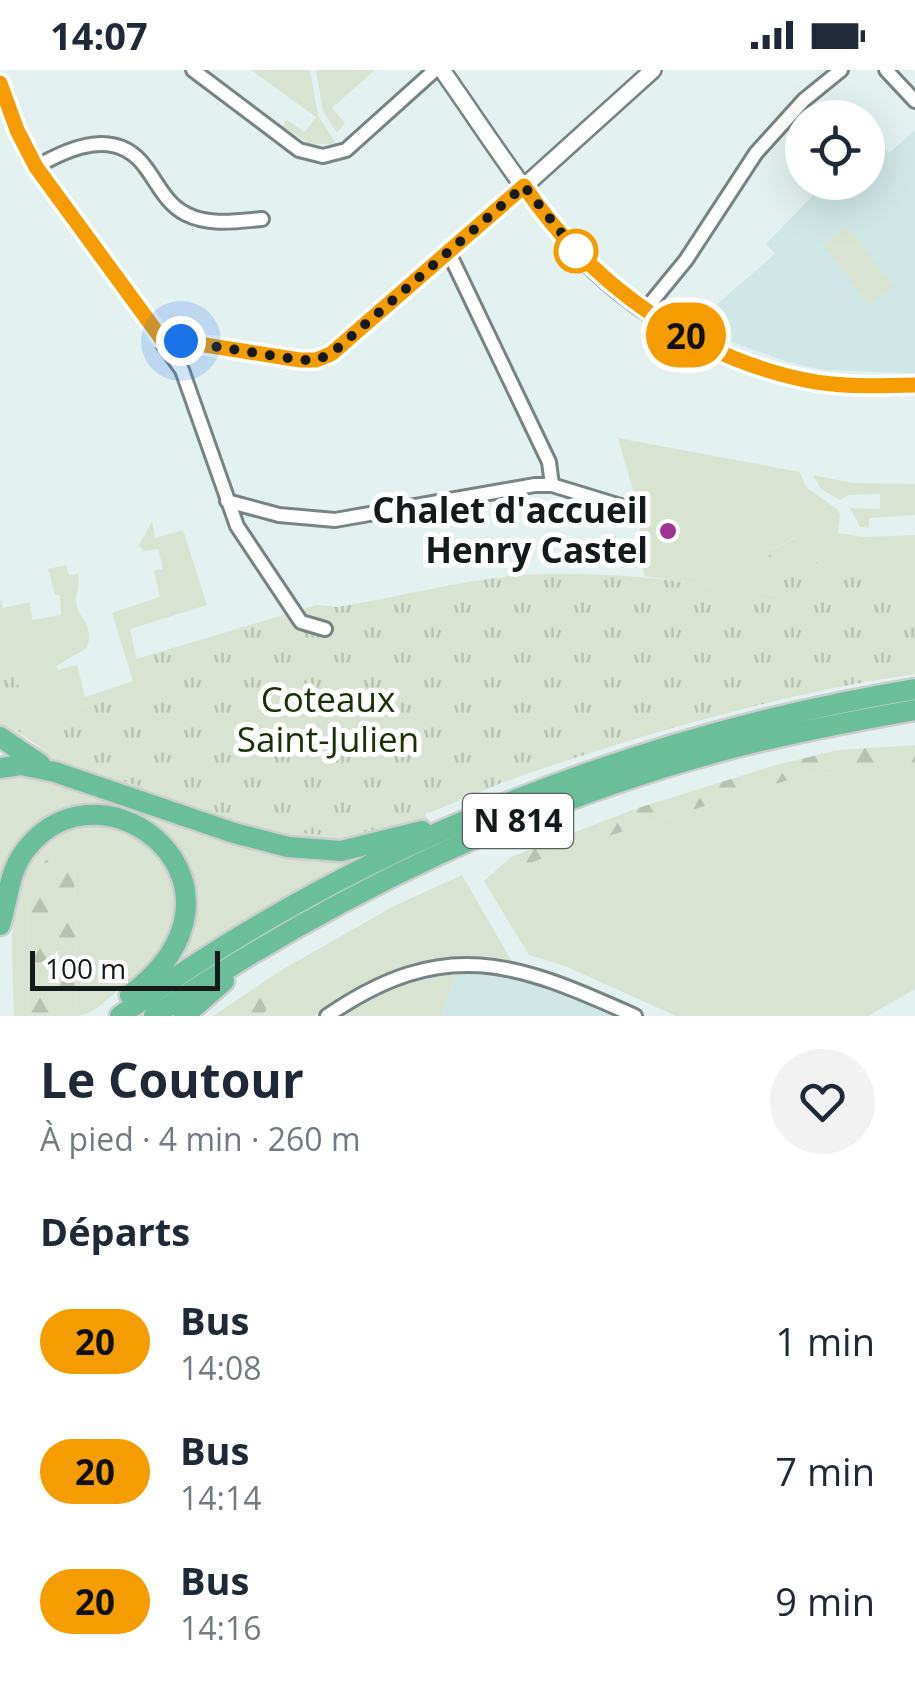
<!DOCTYPE html>
<html lang="fr">
<head>
<meta charset="utf-8">
<style>
	:root { --surface:#fff; --page:#f2f2f3; --text:#1f2937; --muted:#747a83 }
	body { margin:0; font-family:"Open Sans",sans-serif; background:var(--page); color:var(--text); height:100vh; display:flex; flex-direction:column; font-size:38px; white-space:nowrap }
	* { box-sizing:border-box; margin:0 }
	p { font-size:32px; color:var(--muted) }
	.icon { flex:none; width:55px; height:55px; fill:none; stroke:currentColor; stroke-width:2; stroke-linecap:round; stroke-linejoin:round }
	.map { position:relative; height:946px; overflow:hidden }
	.sheet { display:flex; flex-direction:column; background:var(--surface); flex:1 }
	.sheet>* { flex:none }
	.badge { padding:0 20px; border-radius:32px; font-size:35px; line-height:65px }
	.controls { position:absolute; left:785px; top:30px; display:grid; gap:20px }
	.controls a { display:grid; place-items:center; width:100px; height:100px; border-radius:50%; background:var(--surface); box-shadow:0 10px 40px #0002; font-size:50px }
	.scale { position:absolute; left:30px; bottom:25px; width:190px; box-sizing:border-box; padding-left:10px; border:5px solid #151a1a; border-top:0; font-size:28px; line-height:35px; white-space:nowrap; color:#151a1a; -webkit-text-stroke:8px #fff; paint-order:stroke }
	.you { position:absolute; width:50px; height:50px; margin:-25px; border:8px solid #fff; border-radius:50%; background:#1a73e8; box-shadow:0 0 0 15px #1a73e833 }
	.map>.badge { position:absolute; translate:-50% -50%; box-shadow:0 0 0 5px #fff }
	h2 { padding:0 40px; font-size:38px; line-height:90px }
	.round { display:grid; place-items:center; flex:none; width:105px; height:105px; border-radius:52px; background:var(--page) }
	.headline { display:flex; align-items:center; justify-content:space-between; height:170px; padding:0 40px }
	h1 { font-size:48px; font-weight:700; line-height:75px }
	ul { padding:0; list-style:none }
	li { display:flex; align-items:center; gap:30px; height:130px; padding:0 40px }
	li div { flex:1 }
	li b { display:block; font-size:38px }
	li em { font-style:normal }
	li .badge { min-width:110px; font-weight:700; text-align:center }
	.status { display:flex; justify-content:space-between; align-items:center; height:70px; padding:0 50px; background:var(--surface); direction:ltr }
	.status svg { height:28px; fill:currentColor }
	.map>svg:first-child { display:block }
</style>
</head>
<body>
<div class="status"><b>14:07</b><svg viewBox="0 0 49 12"><path d="M0 12V9h3v3zM5 12V6h3v6zM10 12V3h3v9zM15 12V0h3v12zM26 1h20v11H26zM47 4h2v5h-2z"/></svg></div>
<div class="map">
<svg width="915" height="946" viewBox="0 0 915 946">
	<defs>
		<pattern id="forest-firs" width="22" height="20" patternUnits="userSpaceOnUse" patternTransform="scale(2.5)"><rect width="22" height="20" fill="#d8e3d1"/><path d="M5 1l3.5 6h-7zM16 11l3.5 6h-7z" fill="#b8c2b3"/></pattern>
		<pattern id="park-tufts" width="24" height="20" patternUnits="userSpaceOnUse" patternTransform="scale(2.5)"><rect width="24" height="20" fill="#d8e3d1"/><path d="M3 7l-1-3M5 7V3M7 7l1-3M15 17l-1-3M17 17v-4M19 17l1-3" fill="none" stroke="#b8c2b3"/></pattern>
	</defs>
	<rect width="100%" height="100%" fill="#e3f2f1"/>
	<!-- built -->
	<path fill="#cfe7e6" d="M915 60V303L823 300 788 292 718 267 726 255 709 241 775 184 766 174 825 113 868 112V68L871 65 889 83Z
		M479 903 518 907 548 916 614 946H342L404 913 439 906Z"/>
	<!-- green -->
	<path fill="#d8e3d1" d="M251 0H310L318 45 336 74H310L282 56 287 50 305 62 316 47Z
		M316 0H375L332 38 345 53 337 63 323 41Z
		M847 156 894 217 869 235 823 174Z
		M618 368 800 402 806 417 837 439 840 444 838 463 864 467 915 465V520L801 488 796 467 773 479 779 525 644 506 638 437Z
		M813 405 853 413 915 414V445L869 448V458L860 457 850 438 880 439V424L848 425 840 430 821 419Z
		M152 451 155 468 183 460 207 535 130 559 143 618 39 649 25 630 0 574V528L3 538 30 532 32 550 61 545 60 525H55L48 499 66 495 69 505 78 504C80 513 77 520 76 529 76 550 95 550 87 578L56 596 58 600 77 595 85 627 133 611 112 543 160 527 154 501 163 499 158 479 145 481 139 476Z
		M0 643 29 672 62 688 266 757 341 764 381 757 424 742 429 751 379 767 335 772 266 765 51 693 0 658Z
		M12 701 351 788V791L174 894 192 817 188 796 156 758 115 740 70 743 0 822V704Z
		M862 701 915 703V919L868 946H676L565 896 529 885 484 811 564 780 804 705Z
		M105 756C124 762 144 770 158 786 185 815 177 865 152 893 142 904 127 913 116 922 104 932 92 945 77 946L74 786 27 823 29 946H14C14 891 0 813 47 775 55 769 63 761 73 759 83 756 95 757 105 756Z
		M462 805 511 890 480 887 418 894 365 912 314 946H264L280 901 394 836Z
		M455 904 441 946H342L397 916Z"/>
	<!-- forest -->
	<path fill="url(#forest-firs)" d="M915 675V703L862 701 804 705 564 780 484 811 511 787 635 739 776 695 838 680Z
		M60 775H69L74 786 77 946H29L27 823 34 803Z
		M280 901 264 946H213Z"/>
	<!-- park -->
	<path fill="url(#park-tufts)" d="M797 467 802 488 915 520V604C785 623 657 660 532 702 465 724 394 768 322 765 260 762 198 735 139 716 89 700 34 684 0 643V574L25 630 39 649 143 618 136 589 317 535 337 537C408 526 477 505 549 504 627 502 702 514 778 525L773 492 767 483Z"/>
	<g fill="none" stroke-linecap="round" stroke-linejoin="round">
		<!-- minor casing -->
		<g stroke="#778483" stroke-width="18">
			<path id="minor" d="M193 0 299 80 323 86 346 80 435 0
				M886 0 915 31
				M0 13 17 59 36 97 182 300 237 456 301 552 325 559
				M36 97C70 77 117 57 146 98 158 114 167 135 186 144 209 156 238 151 262 149
				M449 183 549 392 552 415
				M645 240 686 190 756 83 804 30 841 0
				M161 267 300 290H316L331 284 518 122
				M227 431 279 445 335 450 535 415H552L634 440
				M327 946C445 865 515 892 635 946"/>
		</g>
		<!-- tertiary casing -->
		<g stroke="#778483" stroke-width="20">
			<path id="tertiary" d="M442 0C483 58 521 119 568 173 630 244 724 296 816 312 849 317 882 316 915 315
				M519 121 653 0"/>
		</g>
		<!-- trunk casing -->
		<g stroke="#cccdcd" stroke-width="25">
			<path id="trunk" d="M0 667 40 694
				M0 698 21 695 55 702 234 763 288 777 341 781 422 761
				M0 855C9 828 8 800 28 777 106 682 273 817 130 925
				M120 946C352 777 632 666 915 619
				M154 946C333 825 534 728 744 675 801 661 858 650 915 640
				M184 946 224 911"/>
		</g>
		<!-- minor -->
		<use href="#minor" stroke="#fff" stroke-width="12"/>
		<!-- tertiary -->
		<use href="#tertiary" stroke="#fff" stroke-width="15"/>
		<!-- trunk -->
		<use href="#trunk" stroke="#6bbe9a" stroke-width="20"/>
	</g>
	<g fill="none" stroke-linecap="round" stroke-linejoin="round">
		<!-- line casing -->
		<g stroke="#fff" stroke-width="22">
			<path id="line" d="M0 13 17 60 36 97 161 268 300 290H316L331 284 524 116C591 215 697 291 816 312 849 317 882 316 915 315"/>
		</g>
		<!-- line -->
		<use href="#line" stroke="#f59c00" stroke-width="15"/>
		<!-- walk -->
		<path stroke="#151a1a" stroke-width="10" stroke-dasharray="0 18" d="M181 271 300 290H316L331 284 524 116 576 181"/>
	</g>
	<!-- markers -->
	<circle fill="#fff" stroke="#f59c00" stroke-width="5" cx="576" cy="181" r="20"/>
	<circle fill="#a13392" stroke="#fff" stroke-width="4" cx="668" cy="461" r="10"/>
	<g text-anchor="middle" stroke-width="10" stroke-linejoin="round" paint-order="stroke">
		<!-- shield labels -->
		<rect fill="#fff" stroke="#5b5f5f" stroke-width="2.5" x="463" y="724" width="110" height="54" rx="8"/>
		<g font-size="32" font-weight="bold" fill="#151a1a">
			<text x="518" y="762">N 814</text>
		</g>
		<!-- poi labels -->
		<g font-size="35" font-weight="bold" fill="#151a1a" stroke="#fff" text-anchor="end">
			<text x="648" y="453">Chalet d'accueil<tspan x="648" dy="40">Henry Castel</tspan></text>
		</g>
		<!-- park labels -->
		<g font-size="35" fill="#1a3106" stroke="#fff">
			<text x="328" y="642">Coteaux<tspan x="328" dy="40">Saint-Julien</tspan></text>
		</g>
	</g>
</svg>
<div class="controls">
<a><svg class="icon" aria-label="locate" viewBox="0 0 24 24"><circle cx="12" cy="12" r="6"/><path d="M12 2v4M12 18v4M2 12h4M18 12h4"/></svg></a>
</div>
<div class="scale">100 m</div>
<div class="you" style="left:181px;top:271px"></div>
<b class="badge" style="left:686px;top:265px;background:#f59c00;color:#111">20</b>
</div>
<section class="sheet">
<div class="headline"><div><h1>Le Coutour</h1><p>À pied · 4 min · 260 m</p></div><a class="round"><svg class="icon" aria-label="heart" viewBox="0 0 24 24"><path d="M12 20l-8-8c-3-5 5-10 8-4 3-6 11-1 8 4z"/></svg></a></div>
<h2>Départs</h2>
<ul>
<li><span class="badge" style="background:#f59c00;color:#111">20</span><div><b>Bus</b><p>14:08</p></div><em>1 min</em></li>
<li><span class="badge" style="background:#f59c00;color:#111">20</span><div><b>Bus</b><p>14:14</p></div><em>7 min</em></li>
<li><span class="badge" style="background:#f59c00;color:#111">20</span><div><b>Bus</b><p>14:16</p></div><em>9 min</em></li>
</ul>
</section>
</body>
</html>
